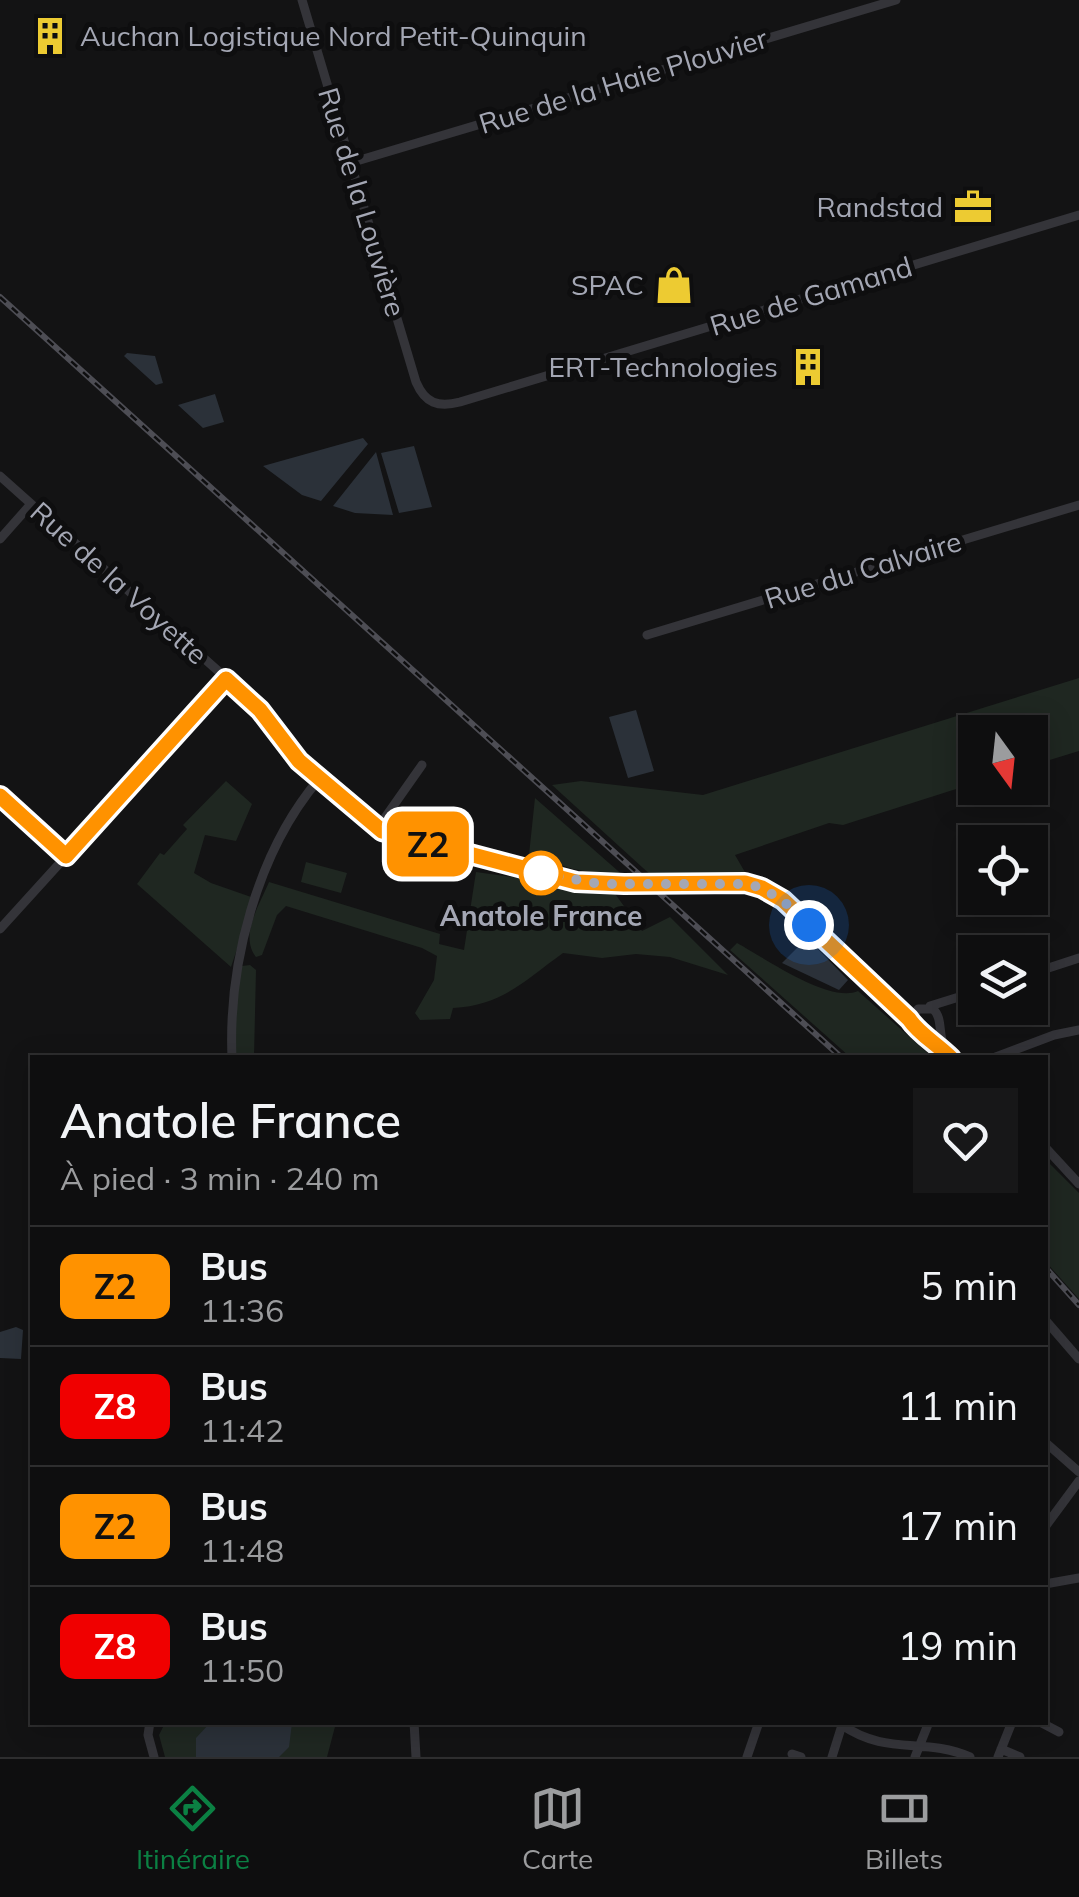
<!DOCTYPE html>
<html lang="fr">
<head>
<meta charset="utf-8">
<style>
	:root { --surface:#0e0e0f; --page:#171718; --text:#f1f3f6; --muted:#9b9c9e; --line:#2e2e2f; --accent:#0b8043 }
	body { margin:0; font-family:Mulish,sans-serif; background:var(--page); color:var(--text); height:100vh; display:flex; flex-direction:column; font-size:38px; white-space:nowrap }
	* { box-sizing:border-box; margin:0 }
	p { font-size:32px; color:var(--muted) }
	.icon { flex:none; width:55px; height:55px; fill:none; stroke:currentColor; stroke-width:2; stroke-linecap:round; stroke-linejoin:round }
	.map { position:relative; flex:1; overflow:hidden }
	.details { position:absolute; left:30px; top:1055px; width:1018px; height:670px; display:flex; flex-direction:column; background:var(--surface); border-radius:0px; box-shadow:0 5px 25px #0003,0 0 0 2px var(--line) }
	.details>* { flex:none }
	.badge { padding:0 20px; border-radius:15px; font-size:35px; line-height:65px }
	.needle { width:65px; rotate:165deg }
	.fabs { position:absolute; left:958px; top:715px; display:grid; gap:20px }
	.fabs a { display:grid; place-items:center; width:90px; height:90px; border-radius:0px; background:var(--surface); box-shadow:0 5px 25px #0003,0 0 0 2px var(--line); font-size:50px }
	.you { position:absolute; width:50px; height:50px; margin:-25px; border:8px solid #fff; border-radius:50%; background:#1a73e8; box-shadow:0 0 0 15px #1a73e833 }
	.map>.badge { position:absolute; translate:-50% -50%; box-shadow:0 0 0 5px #fff }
	.round { display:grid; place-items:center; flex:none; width:105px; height:105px; border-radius:0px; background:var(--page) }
	.head { display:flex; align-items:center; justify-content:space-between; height:170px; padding:0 30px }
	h1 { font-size:48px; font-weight:600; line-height:75px }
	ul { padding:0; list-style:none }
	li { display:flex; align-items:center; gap:30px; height:120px; padding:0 30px; border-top:2px solid var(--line) }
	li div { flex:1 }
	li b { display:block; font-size:38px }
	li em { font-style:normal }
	li .badge { min-width:110px; font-weight:700; text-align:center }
	.menu { display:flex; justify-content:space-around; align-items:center; height:140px; border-top:2px solid var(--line); background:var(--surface); font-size:28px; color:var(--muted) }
	.menu a { display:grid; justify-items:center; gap:5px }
	.menu .active { color:var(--accent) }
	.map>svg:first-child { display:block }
</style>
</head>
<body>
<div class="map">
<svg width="1079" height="1757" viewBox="0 0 1079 1757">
	<rect width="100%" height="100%" fill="#131314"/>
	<!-- green -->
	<path fill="#1f2721" d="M1079 678V751L1030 766V732H975V783L843 825 829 823 735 855 749 879 654 878 552 785 581 781 703 795Z
		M226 781 252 804 236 841 205 835 194 873 211 883 254 898 231 967 137 884 160 853 164 855 187 829 183 825Z
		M535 798 626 878 573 869 529 855Z
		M306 862 347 873 341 893 301 882Z
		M476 872 613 891 642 931 670 917 728 975 670 957 636 954 602 958 563 953C524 981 503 1005 453 1008L450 1019 420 1020 415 1013 434 980 437 956 422 948 286 906 277 915 262 955 256 957C239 936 260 904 269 882L440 934 439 944 464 950Z
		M737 943C763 957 830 1004 858 991L932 1057H850L730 950Z
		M250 965 256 970 254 1057 235 1058V1003L242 966Z
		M1045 1159 1079 1193V1299L1045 1261Z
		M165 1723H336L327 1757H165L159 1735Z"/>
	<!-- water -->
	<path fill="#2b3139" d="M127 353 155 356 163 383 156 385 124 356Z
		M215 394 224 422 203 428 178 405Z
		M363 438 368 444 321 501 302 495 263 466Z
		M414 446 432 507 399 513 381 453Z
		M376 452 393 515 355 513 333 506Z
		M636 710 654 771 628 778 609 717Z
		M807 938 848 980 839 990 782 963Z
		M16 1327 23 1330 21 1359 0 1358V1332Z
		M210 1723H292L289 1747 279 1757H196V1738Z"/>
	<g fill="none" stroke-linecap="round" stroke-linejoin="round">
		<!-- minor -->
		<path stroke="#343439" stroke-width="9" d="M302 0 416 382C425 403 438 408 460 402L1079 215
			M350 163 896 0
			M0 476 255 704 299 761 377 829 577 881 624 885 745 883 762 888 783 900 909 1019C919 1034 937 1044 951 1058
			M0 539 31 504
			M647 635 1079 505
			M0 796 66 856
			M377 829 422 765
			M0 929 227 679
			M1030 974 1079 958
			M930 1006 975 992
			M913 1025V1016L918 1009H933C943 1018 938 1034 944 1046
			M232 1058C228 964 257 852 319 779
			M993 1058 1054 1035 1079 1030
			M1045 1147 1079 1184
			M1045 1324 1047 1322 1079 1359
			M1045 1442 1079 1472
			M1045 1527 1079 1481
			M1045 1584 1079 1578
			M150 1722 148 1735 154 1757
			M414 1722 416 1757
			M844 1722 842 1725C887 1756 924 1737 970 1757
			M1040 1722 1059 1732
			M1001 1749 1020 1757
			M792 1754 801 1757
			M747 1757 759 1722
			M832 1757 842 1725
			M915 1757 929 1722
			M998 1757 1012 1722"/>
		<!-- rail casing -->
		<g stroke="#4d4d54" stroke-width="6">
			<path id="rail" d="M0 297 842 1058
				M1045 1267 1079 1305"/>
		</g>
		<!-- rail -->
		<use href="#rail" stroke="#0e0e0f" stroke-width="2.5" stroke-dasharray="8" stroke-linecap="butt"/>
	</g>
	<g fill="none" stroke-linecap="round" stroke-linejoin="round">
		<!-- line casing -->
		<g stroke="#fff" stroke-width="22">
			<path id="line" d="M0 796 66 856 226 679 260 710 299 761 382 831 576 882 624 884 745 883 762 888 783 900 909 1019C919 1034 937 1044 951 1058"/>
		</g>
		<!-- line -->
		<use href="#line" stroke="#ff9200" stroke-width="15"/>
		<!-- walk -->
		<path stroke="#a4a7b4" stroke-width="10" stroke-dasharray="0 18" d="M541 873 600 884H751L780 898 809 925"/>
	</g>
	<!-- icons -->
	<defs>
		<g id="building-bare" transform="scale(3)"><path d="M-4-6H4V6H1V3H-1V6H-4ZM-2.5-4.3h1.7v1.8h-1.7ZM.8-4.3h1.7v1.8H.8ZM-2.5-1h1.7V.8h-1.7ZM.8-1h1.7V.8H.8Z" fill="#edcb32" stroke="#0e0e0f" stroke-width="2.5" paint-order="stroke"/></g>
		<g id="office-bare" transform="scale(3)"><path d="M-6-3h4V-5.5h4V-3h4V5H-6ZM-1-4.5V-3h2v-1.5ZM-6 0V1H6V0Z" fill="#edcb32" stroke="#0e0e0f" stroke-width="2.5" paint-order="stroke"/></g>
		<g id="shop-bare" transform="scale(3)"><path d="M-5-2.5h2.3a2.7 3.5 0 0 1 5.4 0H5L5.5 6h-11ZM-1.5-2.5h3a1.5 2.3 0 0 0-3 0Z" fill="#edcb32" stroke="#0e0e0f" stroke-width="2.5" paint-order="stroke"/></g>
	</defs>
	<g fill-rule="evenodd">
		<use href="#building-bare" x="50" y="36"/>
		<use href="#office-bare" x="973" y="207"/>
		<use href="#shop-bare" x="674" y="285"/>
		<use href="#building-bare" x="808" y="367"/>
	</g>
	<!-- markers -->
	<circle fill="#fff" stroke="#ff9200" stroke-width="5" cx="541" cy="873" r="20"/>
	<g text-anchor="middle" stroke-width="10" stroke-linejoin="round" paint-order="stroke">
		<!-- poi labels -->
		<g font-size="28" fill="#a4a7b4" stroke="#0e0e0f" text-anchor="end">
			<text x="80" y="46" text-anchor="start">Auchan Logistique Nord Petit-Quinquin</text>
			<text x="943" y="217">Randstad</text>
			<text x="644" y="295">SPAC</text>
			<text x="778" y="377">ERT-Technologies</text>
		</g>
		<!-- street labels -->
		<g font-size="28" fill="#a4a7b4" stroke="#0e0e0f">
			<text transform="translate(623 81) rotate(-17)" y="10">Rue de la Haie Plouvier</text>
			<text transform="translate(362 202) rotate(73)" y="10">Rue de la Louvière</text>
			<text transform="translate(811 296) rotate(-17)" y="10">Rue de Gamand</text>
			<text transform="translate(863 570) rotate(-17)" y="10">Rue du Calvaire</text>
			<text transform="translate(119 583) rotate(42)" y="10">Rue de la Voyette</text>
		</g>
		<!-- stop labels -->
		<g font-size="28" font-weight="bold" fill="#a4a7b4" stroke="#0e0e0f">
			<text x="541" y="926">Anatole France</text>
		</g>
	</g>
</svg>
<div class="fabs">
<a><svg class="needle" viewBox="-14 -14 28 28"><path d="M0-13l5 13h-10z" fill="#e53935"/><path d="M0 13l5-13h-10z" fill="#9b9c9e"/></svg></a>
<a><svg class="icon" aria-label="locate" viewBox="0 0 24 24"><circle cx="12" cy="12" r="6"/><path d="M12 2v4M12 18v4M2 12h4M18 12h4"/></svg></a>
<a><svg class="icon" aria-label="layers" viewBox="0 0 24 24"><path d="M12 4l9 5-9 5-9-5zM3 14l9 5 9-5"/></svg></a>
</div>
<div class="you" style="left:809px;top:925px"></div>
<b class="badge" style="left:428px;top:844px;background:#ff9200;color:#111">Z2</b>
<section class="details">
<div class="head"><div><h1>Anatole France</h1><p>À pied · 3 min · 240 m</p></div><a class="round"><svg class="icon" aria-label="heart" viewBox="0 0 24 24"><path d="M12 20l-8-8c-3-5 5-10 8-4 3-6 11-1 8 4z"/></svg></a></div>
<ul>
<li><span class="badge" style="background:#ff9200;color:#111">Z2</span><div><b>Bus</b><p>11:36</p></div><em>5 min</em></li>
<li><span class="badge" style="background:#f00000;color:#fff">Z8</span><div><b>Bus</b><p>11:42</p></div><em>11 min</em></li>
<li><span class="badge" style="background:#ff9200;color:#111">Z2</span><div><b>Bus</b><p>11:48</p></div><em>17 min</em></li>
<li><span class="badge" style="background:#f00000;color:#fff">Z8</span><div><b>Bus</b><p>11:50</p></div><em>19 min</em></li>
</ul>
</section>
</div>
<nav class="menu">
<a class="active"><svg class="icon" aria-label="directions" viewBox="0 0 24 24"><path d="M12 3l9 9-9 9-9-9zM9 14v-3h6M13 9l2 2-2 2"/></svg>Itinéraire</a>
<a><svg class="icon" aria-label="map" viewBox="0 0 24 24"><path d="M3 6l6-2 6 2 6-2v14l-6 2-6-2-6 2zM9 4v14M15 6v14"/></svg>Carte</a>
<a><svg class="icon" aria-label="tickets" viewBox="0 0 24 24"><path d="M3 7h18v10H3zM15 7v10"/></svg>Billets</a>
</nav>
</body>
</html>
